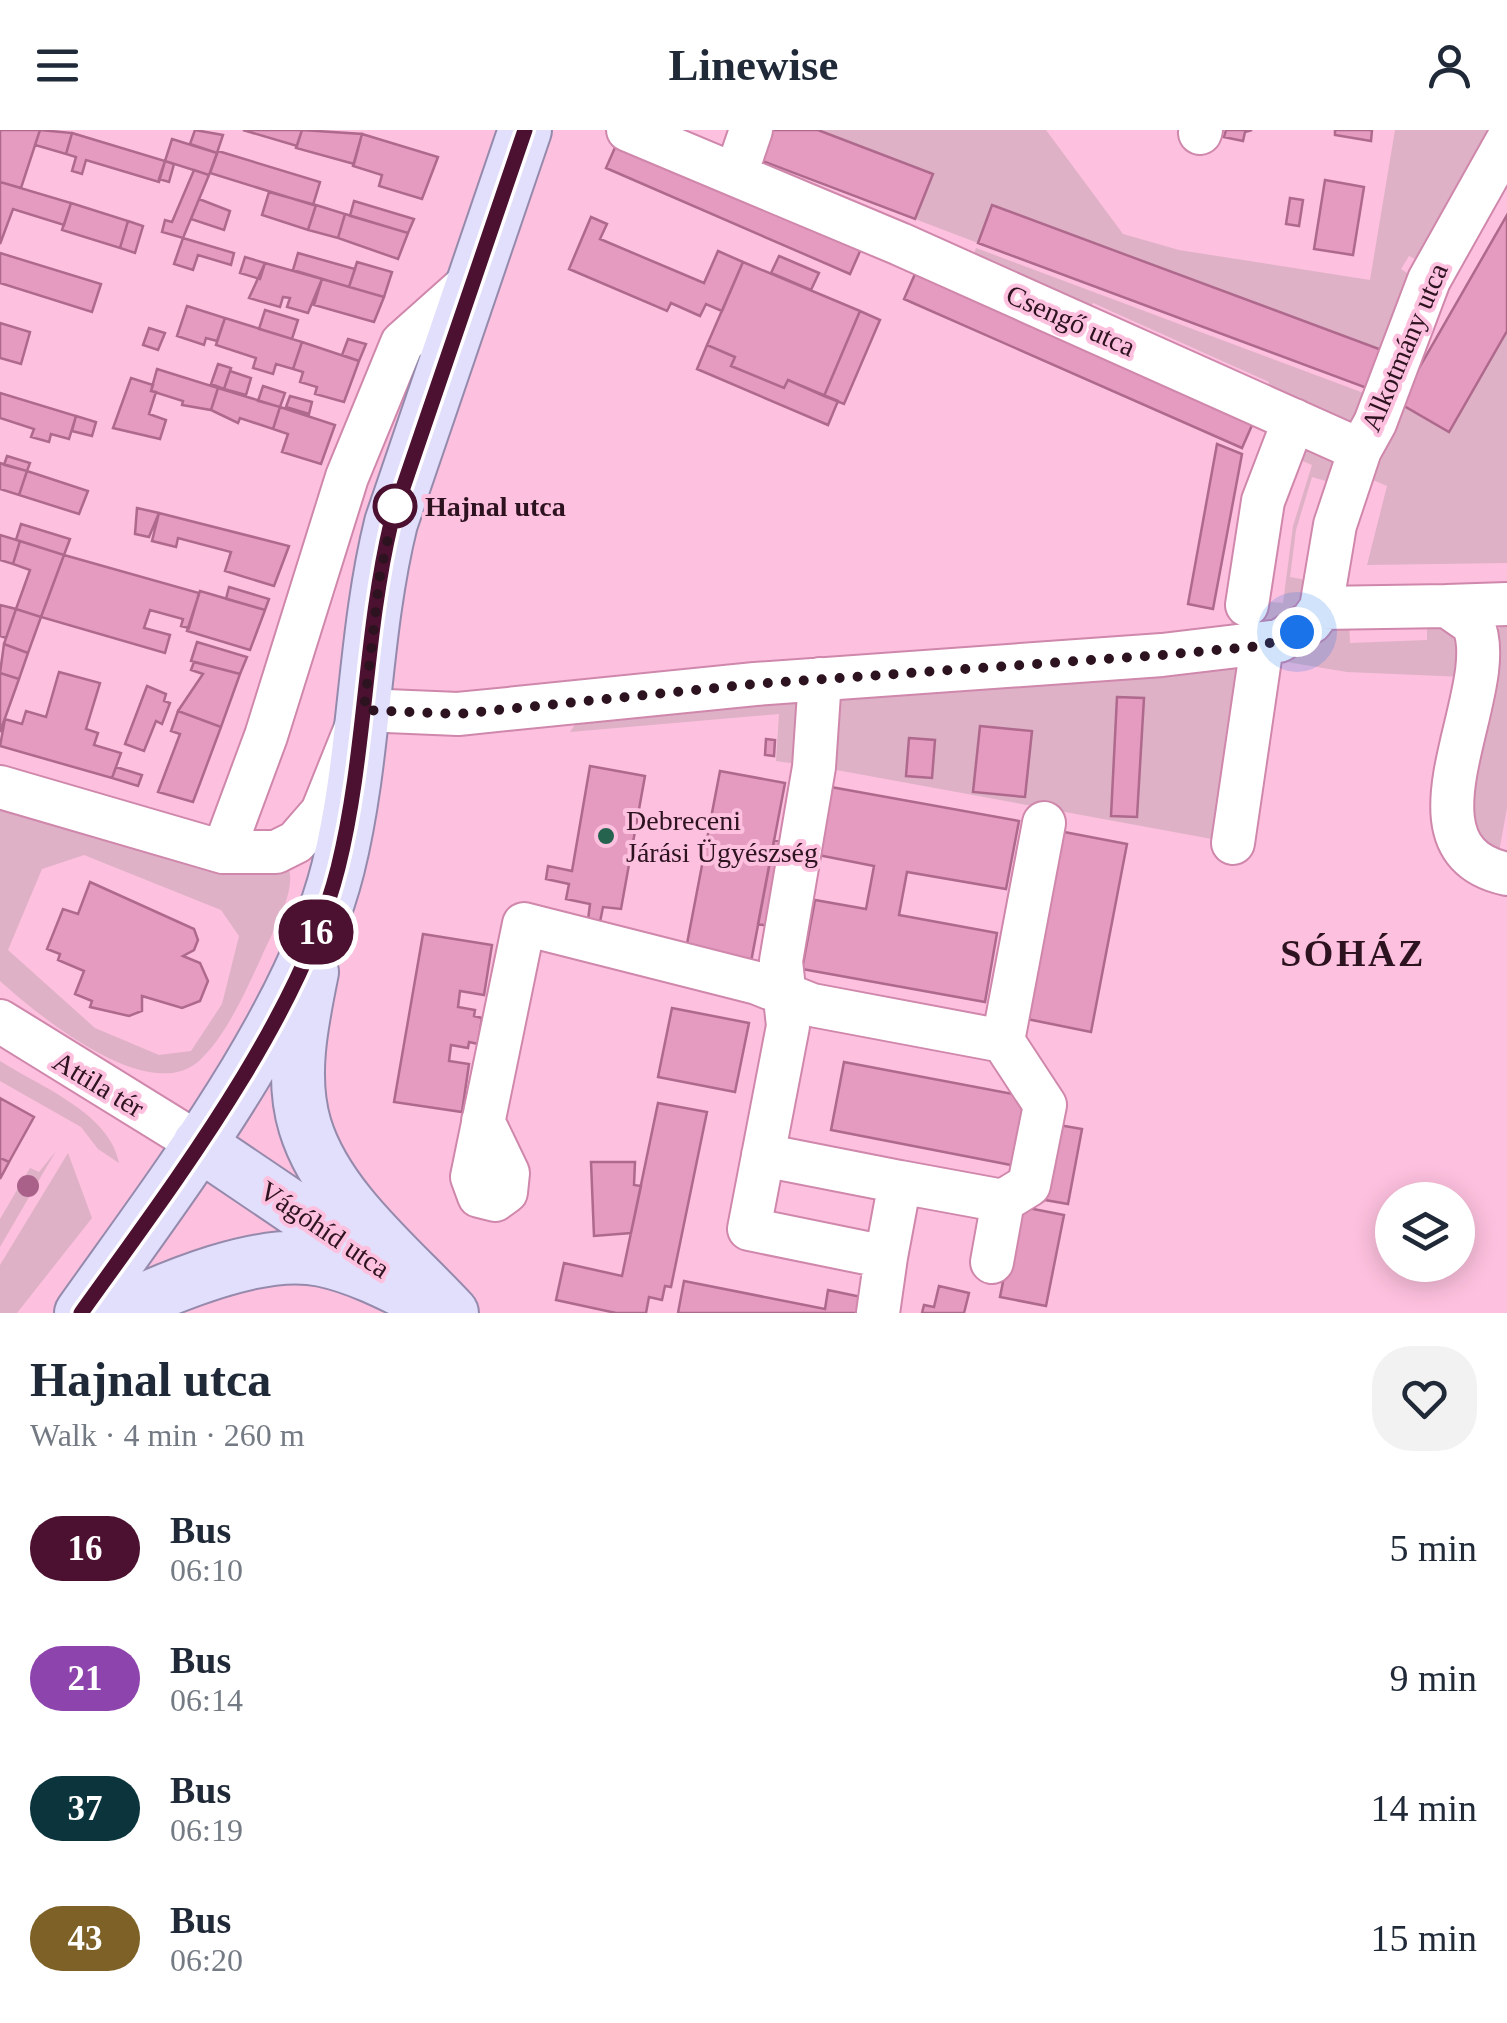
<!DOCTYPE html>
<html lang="en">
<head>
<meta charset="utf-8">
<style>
	:root { --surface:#fff; --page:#f2f2f3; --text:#1f2937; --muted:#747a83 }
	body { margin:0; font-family:Georgia,serif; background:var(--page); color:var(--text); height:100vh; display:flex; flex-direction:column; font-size:38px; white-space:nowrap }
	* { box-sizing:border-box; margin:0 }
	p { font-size:32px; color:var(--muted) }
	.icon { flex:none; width:55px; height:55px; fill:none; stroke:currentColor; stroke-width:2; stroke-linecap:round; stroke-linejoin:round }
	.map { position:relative; height:1183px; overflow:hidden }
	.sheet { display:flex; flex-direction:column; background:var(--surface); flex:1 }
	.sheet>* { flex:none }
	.badge { padding:0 20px; border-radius:32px; font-size:35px; line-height:65px }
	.buttons { position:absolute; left:1375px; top:1052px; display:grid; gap:20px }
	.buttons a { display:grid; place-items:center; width:100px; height:100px; border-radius:50%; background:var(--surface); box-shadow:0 5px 25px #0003; font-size:50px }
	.you { position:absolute; width:50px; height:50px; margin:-25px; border:8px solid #fff; border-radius:50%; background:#1a73e8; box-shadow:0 0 0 15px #1a73e833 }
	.map>.badge { position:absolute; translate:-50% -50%; box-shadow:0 0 0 5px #fff }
	.round { display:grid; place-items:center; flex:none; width:105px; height:105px; border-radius:40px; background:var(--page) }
	.head { display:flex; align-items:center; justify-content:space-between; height:170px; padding:0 30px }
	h1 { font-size:48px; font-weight:700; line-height:75px }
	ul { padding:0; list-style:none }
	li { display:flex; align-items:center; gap:30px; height:130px; padding:0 30px }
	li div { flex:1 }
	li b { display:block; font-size:38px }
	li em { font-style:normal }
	li .badge { min-width:110px; font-weight:700; text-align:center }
	header { display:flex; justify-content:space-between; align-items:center; height:130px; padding:0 30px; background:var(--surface); font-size:45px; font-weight:700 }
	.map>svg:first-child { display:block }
</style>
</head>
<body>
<header><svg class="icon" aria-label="menu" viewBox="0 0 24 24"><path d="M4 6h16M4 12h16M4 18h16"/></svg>Linewise<svg class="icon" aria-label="person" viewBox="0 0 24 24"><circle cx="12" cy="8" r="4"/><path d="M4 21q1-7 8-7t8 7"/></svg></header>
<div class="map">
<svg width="1507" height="1183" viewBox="0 0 1507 1183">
	<rect width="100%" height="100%" fill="#fdc0de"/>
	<!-- green -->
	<path fill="#deb1c6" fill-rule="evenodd" d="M818 0H1046L1123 104 1179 120 1370 150 1395 0H1491L1419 131 1409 126 1401 139 1419 151 1386 221 993 75 978 113 915 89 933 44Z
		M1507 85V433L1367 435 1387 356 1366 347 1400 273Z
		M976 118 1377 268 1371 280 1347 296 1265 265 1269 252 1093 173 1087 186 970 134Z
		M1312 317C1331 326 1337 332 1333 353L1312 347 1296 400 1290 447 1306 450C1300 489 1264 492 1231 494L1233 480 1261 471 1283 473 1293 396 1312 335 1291 326Z
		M1427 488 1453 493 1465 547 1347 542 1275 530 1329 495 1349 491 1350 513 1427 510Z
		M1507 491V678L1497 733 1469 707 1495 502Z
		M1231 536 1239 543 1223 711 831 639 837 565Z
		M798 570 797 634 776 631 779 584 570 602 583 583Z
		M0 676 289 740C296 762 271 805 262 826 246 860 227 905 199 931 148 976 39 886 0 851ZM84 725 221 780 239 806 222 874 191 921 159 925 95 898 8 820 42 739Z
		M0 931C39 956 110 983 119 1033L98 1019 81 997 0 951Z
		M56 1021 53 1026 0 1117V1089L30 1038 39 1042Z
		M68 1023 92 1088 17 1183H0V1135Z"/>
	<!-- building -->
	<path fill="#e49bbf" stroke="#ae698c" stroke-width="2.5" d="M0 0H40L21 58 0 52Z
		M40 0 72 3 66 24 35 15Z
		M195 0 223 5 217 23 190 14Z
		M243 0H302L297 16Z
		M302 0 362 4 354 34 296 18Z
		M772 0H818L933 44 915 89 760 30Z
		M1226 0H1252L1245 2 1243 11 1224 7Z
		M1335 0H1372L1371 11 1335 5Z
		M72 3 165 31 159 52 86 30 82 44 72 41 76 27 66 24Z
		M362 4 438 27 422 69 379 56 382 45 353 36Z
		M172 9 217 23 209 45 165 31Z
		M617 13 861 119 850 144 606 38Z
		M218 21 320 52 313 75 210 43Z
		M165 31 174 34 169 52 159 49Z
		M194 40 209 45 183 108 162 102 165 90 172 92Z
		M1325 50 1364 57 1353 125 1314 119Z
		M0 52 71 73 64 95 13 79 0 114Z
		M269 62 316 75 308 100 262 85Z
		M1290 68 1303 70 1299 96 1286 94Z
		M199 69 230 81 224 100 191 89Z
		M354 71 414 89 408 103 350 86Z
		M71 73 128 91 120 118 62 100Z
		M316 75 345 84 338 108 308 100Z
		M992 75 1387 222 1372 260 978 113Z
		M345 84 408 103 398 129 338 108Z
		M1507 85V201L1449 302 1399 273Z
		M591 87 607 94 600 109 704 153 718 121 743 132 722 181 706 174 700 186 671 173 667 181 569 139Z
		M128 91 143 96 135 123 120 118Z
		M183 108 234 123 231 135 198 125 193 140 174 134Z
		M0 123 101 154 92 182 0 153Z
		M298 123 355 139 349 157 293 140Z
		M779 126 819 143 811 160 771 143Z
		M245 127 265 133 260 149 240 143Z
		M357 132 392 142 384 167 349 157Z
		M743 132 860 181 824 266 788 250 784 258 731 236 735 227 707 215Z
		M265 133 322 149 308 183 287 177 290 168 283 167 280 177 249 168Z
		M915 144 1253 293 1242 318 904 169Z
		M322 149 384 167 374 192 314 175Z
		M187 176 225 188 217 211 206 208 204 215 177 206Z
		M265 180 298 190 292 209 259 199Z
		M860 181 880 190 844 274 824 266Z
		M225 188 302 212 293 239 276 234 273 244 253 238 256 228 216 215Z
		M0 193 30 202 21 234 0 228Z
		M149 198 165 203 158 220 143 215Z
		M348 209 366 214 359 231 342 225Z
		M302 212 359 231 344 272 315 264 317 257 300 252 303 242 293 239Z
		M707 215 735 227 731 236 784 258 788 250 838 271 828 295 697 239Z
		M218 234 231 238 224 259 211 254Z
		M157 239 218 258 211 280 182 275 183 271 151 261Z
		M230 241 251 248 246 265 224 259Z
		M131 248 153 255 151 261 156 262 149 284 166 290 160 309 113 298Z
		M263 256 285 263 280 277 258 271Z
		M218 258 280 277 273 299 240 288 238 293 211 280Z
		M0 263 76 286 69 309 51 304 49 312 31 307 34 299 0 288Z
		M290 266 312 272 309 284 286 277Z
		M280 277 335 295 321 334 282 322 288 304 273 299Z
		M76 286 96 292 92 306 72 301Z
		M1217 314 1242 324 1213 479 1188 474Z
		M7 326 30 333 27 341 4 335Z
		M0 333 27 341 19 365 0 359Z
		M27 341 88 361 79 384 19 365Z
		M137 378 159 383 149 407 135 404Z
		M159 383 289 416 274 456 225 441 231 422 178 408 176 417 152 411Z
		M21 394 70 409 64 425 16 410Z
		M0 405 20 411 13 434 0 430Z
		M20 411 64 425 41 487 16 479 30 440 13 434Z
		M64 425 199 463 189 498 181 496 183 489 150 480 144 498 170 505 165 523 41 487Z
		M229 457 269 469 265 480 226 469Z
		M200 461 265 480 250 520 187 501Z
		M0 475 16 479 6 508 0 506Z
		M16 479 41 487 28 523 4 514Z
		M197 512 247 527 240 544 191 531Z
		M4 514 28 523 19 549 0 543Z
		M194 532 240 544 221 597 178 581 203 544 191 540Z
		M59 542 100 553 86 599 98 603 94 615 121 623 112 648 0 616 5 589 22 594 26 581 46 587Z
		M0 543 19 549 0 602Z
		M147 556 166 564 164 571 170 573 162 594 156 591 144 621 125 614Z
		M1117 567 1144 568 1137 687 1111 686Z
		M178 581 221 597 193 672 158 662 180 604 171 601Z
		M980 596 1032 601 1025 667 973 662Z
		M909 608 935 610 932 648 906 646Z
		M766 609 775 610 774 626 765 625Z
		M590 636 645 646 621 779 603 777 600 792 588 790 590 774 566 769 569 754 546 749 548 736 572 741Z
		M116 637 142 645 138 656 112 648Z
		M720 641 785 653 751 832 686 819Z
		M831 657 1019 691 1006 759 907 742 899 785 997 803 985 872 802 839 815 770 866 779 874 736 818 725Z
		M1059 701 1127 714 1091 902 1022 888Z
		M774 710 795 714 779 798 758 794Z
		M90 752 194 799 198 810 194 820 183 826 200 833 208 851 200 871 182 878 142 866V881L129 886 90 877 92 871 75 864 84 841 58 830 60 824 47 819 63 779 78 784Z
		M423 804 492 815 484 865 460 861 458 877 475 880 474 886 482 888 478 914 469 912 468 918 451 915 449 931 469 934 462 982 394 972Z
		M672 878 749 893 735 962 658 947Z
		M844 932 1029 967 1016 1036 831 1000Z
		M0 968 34 987 9 1032 0 1028Z
		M658 973 707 982 671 1157 665 1156 662 1170 649 1167 646 1183H616L556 1170 564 1133 622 1146Z
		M1053 994 1082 999 1068 1074 1039 1069Z
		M0 1028 9 1032 0 1049Z
		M591 1032H635L634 1055 641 1056 631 1103 594 1106Z
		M1018 1076 1064 1085 1046 1176 1000 1167Z
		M684 1151 825 1179 828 1160 866 1168 863 1183H678Z
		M939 1156 969 1163 964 1183H922L924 1175 934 1177Z"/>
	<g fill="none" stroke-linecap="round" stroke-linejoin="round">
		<!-- minor casing -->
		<g stroke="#cf87ab" stroke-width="46">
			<path id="minor" d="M628 0 900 114 1360 320
				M1200 3 1201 0
				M736 44 751 0
				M1247 475 1263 371 1294 290
				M1447 476 1507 474
				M1321 478 1447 476 1473 494C1503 560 1389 719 1507 744
				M0 657 223 722H276L296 712 322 682 363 580 458 584 755 554 1162 525 1279 511 1311 492 1321 478 1335 395 1360 320 1375 293 1429 150 1507 11
				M1233 713 1262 515
				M223 722 266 606 347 347 402 213 475 148
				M0 891 199 1014
				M483 991 508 1043 506 1062 495 1070 479 1066 472 1047 524 794 757 853 812 875 1003 911
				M763 1025 900 1052 886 1127 749 1099 788 896 781 831 814 637 820 549
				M900 1052 1003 1071 1029 1055 1045 975 1003 911 1044 693
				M992 1132 1003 1071
				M878 1183 886 1127"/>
		</g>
		<!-- major casing -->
		<g stroke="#958aac" stroke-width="56">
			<path id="major" d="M312 842C302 891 290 947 305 996 327 1069 401 1128 452 1183
				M199 1014 372 1131
				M81 1183C171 1056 300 889 338 738 366 625 363 506 391 393L525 0
				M114 1183C169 1157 262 1117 322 1130 360 1138 395 1157 429 1174"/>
		</g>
		<!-- minor -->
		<use href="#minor" stroke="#fff" stroke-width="42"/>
		<!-- major -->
		<use href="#major" stroke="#e1dffb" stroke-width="52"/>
	</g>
	<!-- trees -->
	<circle fill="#a96189" cx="28" cy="1056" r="11"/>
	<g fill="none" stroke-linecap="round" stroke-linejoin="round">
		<!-- line casing -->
		<g stroke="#fff" stroke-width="22">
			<path id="line" d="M81 1183C171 1057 300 889 338 738 366 625 364 507 391 393L525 0"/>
		</g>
		<!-- line -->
		<use href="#line" stroke="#4c1130" stroke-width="15"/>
		<!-- walk -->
		<path stroke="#2d1220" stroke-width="10" stroke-dasharray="0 18" d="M395 376 380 445 364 580 458 584 755 554 1162 525 1262 516 1297 502"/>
	</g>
	<!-- markers -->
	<circle fill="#fff" stroke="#4c1130" stroke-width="5" cx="395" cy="376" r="20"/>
	<circle fill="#26634f" stroke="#fdc0de" stroke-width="4" cx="606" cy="706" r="10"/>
	<g text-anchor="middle" stroke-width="8" stroke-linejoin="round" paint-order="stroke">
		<!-- street labels -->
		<g font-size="28" fill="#2d1220" stroke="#fdc0de">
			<text transform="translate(1071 190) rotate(24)" y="10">Csengő utca</text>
			<text transform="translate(1404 217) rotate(-67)" y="10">Alkotmány utca</text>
			<text transform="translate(99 954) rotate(31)" y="10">Attila tér</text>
			<text transform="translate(325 1099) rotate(34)" y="10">Vágóhíd utca</text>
		</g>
		<!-- stop labels -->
		<g font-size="28" font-weight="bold" fill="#2d1220" stroke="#fdc0de" text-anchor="start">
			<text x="425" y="386">Hajnal utca</text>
		</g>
		<!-- poi labels -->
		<g font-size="28" fill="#2d1220" stroke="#fdc0de" text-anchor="start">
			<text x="626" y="700">Debreceni<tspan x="626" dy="32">Járási Ügyészség</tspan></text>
		</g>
		<!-- district labels -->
		<g font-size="38" font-weight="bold" letter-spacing="2.5" fill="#2d1220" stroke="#fdc0de">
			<text x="1353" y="836">SÓHÁZ</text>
		</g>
	</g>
</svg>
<div class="buttons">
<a><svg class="icon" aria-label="layers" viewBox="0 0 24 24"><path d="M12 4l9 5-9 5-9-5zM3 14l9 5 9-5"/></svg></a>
</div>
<div class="you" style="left:1297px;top:502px"></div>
<b class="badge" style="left:316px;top:802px;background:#4c1130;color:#fff">16</b>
</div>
<section class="sheet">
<div class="head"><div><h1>Hajnal utca</h1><p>Walk · 4 min · 260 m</p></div><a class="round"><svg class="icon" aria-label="heart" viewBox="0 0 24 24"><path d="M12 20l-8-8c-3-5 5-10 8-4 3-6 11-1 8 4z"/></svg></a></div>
<ul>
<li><span class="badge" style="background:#4c1130;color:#fff">16</span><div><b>Bus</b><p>06:10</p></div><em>5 min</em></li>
<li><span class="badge" style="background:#8e44ad;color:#fff">21</span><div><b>Bus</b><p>06:14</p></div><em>9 min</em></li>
<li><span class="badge" style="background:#0c343d;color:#fff">37</span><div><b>Bus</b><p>06:19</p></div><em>14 min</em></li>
<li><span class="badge" style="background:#7e6127;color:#fff">43</span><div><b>Bus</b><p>06:20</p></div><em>15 min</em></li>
</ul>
</section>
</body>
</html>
